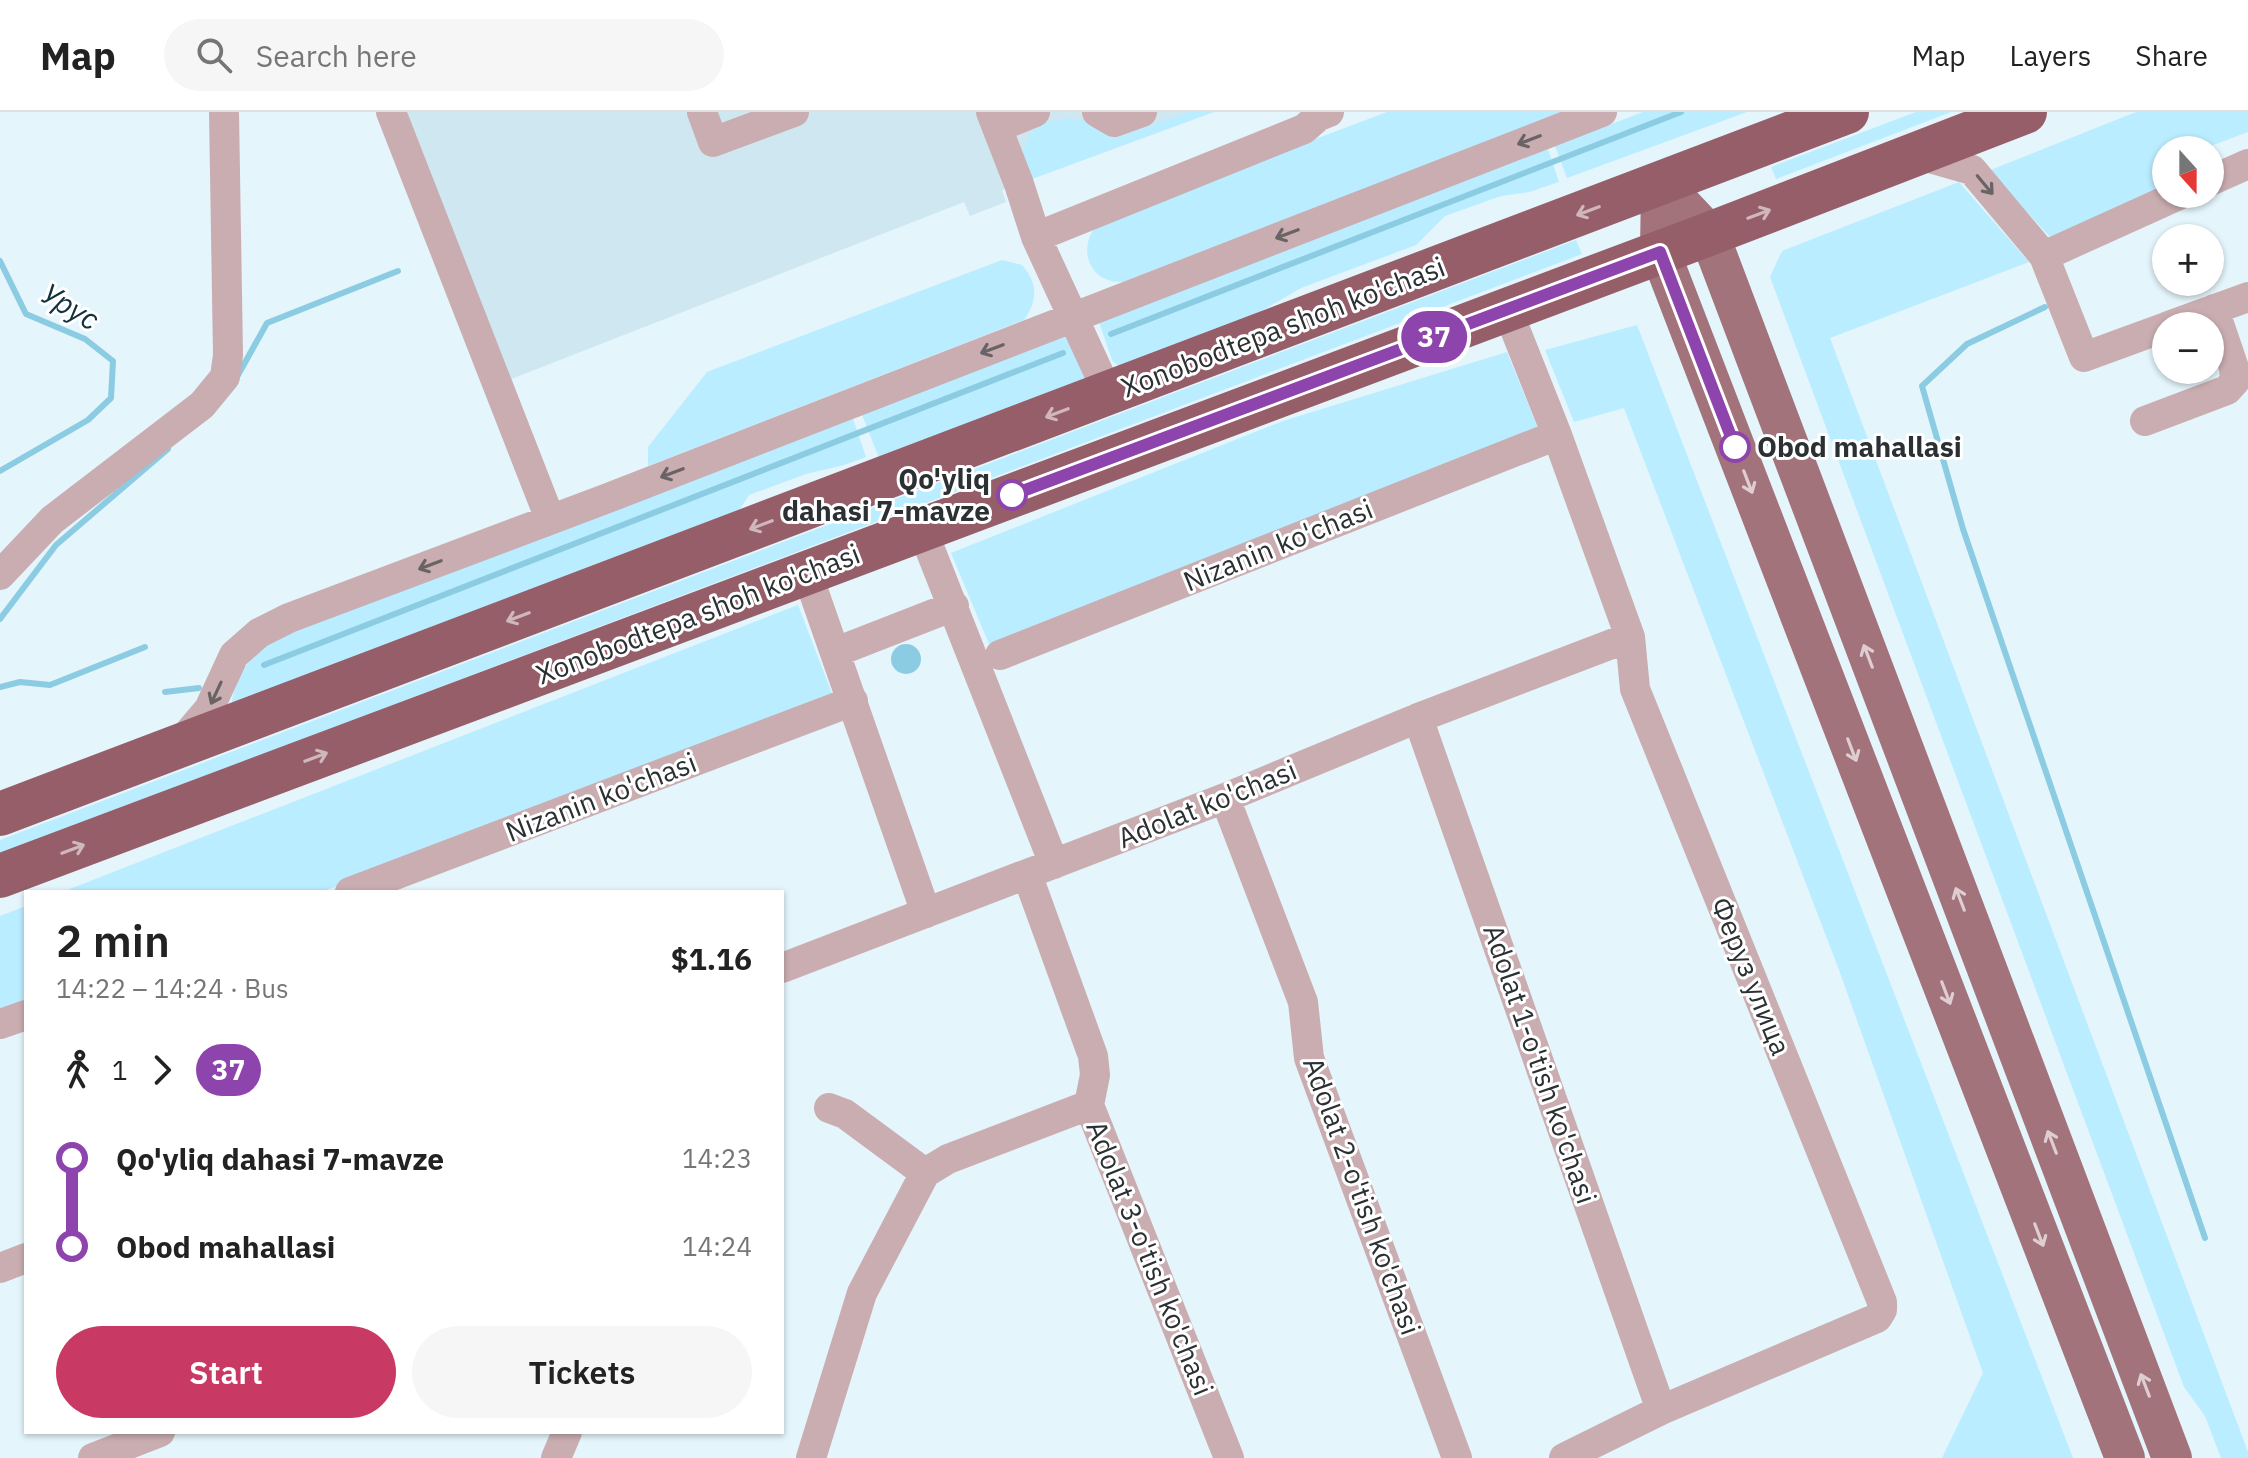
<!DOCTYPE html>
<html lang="en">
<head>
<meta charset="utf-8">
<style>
	:root { --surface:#fff; --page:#f6f6f6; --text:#222; --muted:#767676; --line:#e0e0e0; --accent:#c83a64 }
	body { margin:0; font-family:"IBM Plex Sans",sans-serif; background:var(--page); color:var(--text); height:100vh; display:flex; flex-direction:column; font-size:30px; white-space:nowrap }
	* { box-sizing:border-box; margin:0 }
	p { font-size:26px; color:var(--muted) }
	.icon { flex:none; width:44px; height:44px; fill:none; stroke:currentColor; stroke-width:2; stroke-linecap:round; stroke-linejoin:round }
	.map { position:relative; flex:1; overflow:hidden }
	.sheet { position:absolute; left:24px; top:778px; width:760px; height:544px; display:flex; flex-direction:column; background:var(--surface); border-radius:0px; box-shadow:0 2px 6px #0004 }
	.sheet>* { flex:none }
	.badge { padding:0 16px; border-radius:26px; font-size:28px; line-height:52px }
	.needle { width:52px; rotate:159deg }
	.tools { position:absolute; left:2152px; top:24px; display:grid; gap:16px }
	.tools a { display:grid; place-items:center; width:72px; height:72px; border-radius:50%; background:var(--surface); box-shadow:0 2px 6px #0004; font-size:40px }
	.map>.badge { position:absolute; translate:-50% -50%; box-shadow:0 0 0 4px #fff }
	.legs { display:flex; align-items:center; gap:12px; height:88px; padding:0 32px; font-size:26px }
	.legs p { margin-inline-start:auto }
	.summary { display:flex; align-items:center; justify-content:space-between; height:136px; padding:0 32px }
	h1 { font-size:44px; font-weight:600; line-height:60px }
	.action { display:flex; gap:16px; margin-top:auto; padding:16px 32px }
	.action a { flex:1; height:92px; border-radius:48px; background:var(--accent); color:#fff; font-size:32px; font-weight:600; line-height:92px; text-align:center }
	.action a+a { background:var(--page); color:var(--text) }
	ul { padding:0 32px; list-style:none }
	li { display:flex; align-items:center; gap:28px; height:88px; font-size:30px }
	li i { display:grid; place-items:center; width:12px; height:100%; margin:0 10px; background:currentColor }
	li i::after { content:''; width:20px; height:20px; margin:-10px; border:6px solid; border-radius:50%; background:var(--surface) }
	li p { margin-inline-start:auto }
	li:first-child i { background:linear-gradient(#0000 50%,currentColor 0) }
	li:last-child i { background:linear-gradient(currentColor 50%,#0000 0) }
	header { display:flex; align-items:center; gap:48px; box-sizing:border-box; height:112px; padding:0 40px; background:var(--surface); border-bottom:2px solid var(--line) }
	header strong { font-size:38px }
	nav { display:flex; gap:44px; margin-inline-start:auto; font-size:28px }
	.search { width:560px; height:72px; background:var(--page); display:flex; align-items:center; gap:20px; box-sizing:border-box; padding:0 28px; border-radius:44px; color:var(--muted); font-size:30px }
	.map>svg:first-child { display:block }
</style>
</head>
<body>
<header>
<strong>Map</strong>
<div class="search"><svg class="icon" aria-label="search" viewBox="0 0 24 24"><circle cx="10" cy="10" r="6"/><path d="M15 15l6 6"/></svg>Search here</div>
<nav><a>Map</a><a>Layers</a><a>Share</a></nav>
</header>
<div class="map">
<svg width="2248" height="1346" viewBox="0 0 2248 1346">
	<rect width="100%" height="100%" fill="#e4f5fb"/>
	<!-- built -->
	<path fill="#cee7f0" d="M407 0H1211L1002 78 1006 90 970 104 964 90 506 269Z"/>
	<!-- green -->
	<path fill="#baedff" d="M1189 0H1214L1032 67 1021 42 1031 20 1047 10 1071 6 1093 11 1113 27Z
		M1387 0H1564L1123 170C1086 171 1076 132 1101 108Z
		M1643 0H1747L1567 66 1555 34Z
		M1916 0H1951L1776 67 1771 55Z
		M2136 0H2248V20L2200 38H2166V51L2153 56 2161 82 2050 125 1988 59Z
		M1548 37 1559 70 1529 80 1501 84 1445 104 1416 133 1301 176 1220 223 1119 255 1112 248 1099 210Z
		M1959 70 2029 150 1830 226 2248 1340V1346H2221L2205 1304 2184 1275 1770 165 1782 139Z
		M1576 128 1582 142 0 742V728Z
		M1002 148 1022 153C1038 171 1038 188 1024 208L648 354V335L707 260Z
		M1637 213 2073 1346H1942L1983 1261 1839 858 1624 296 1574 310 1545 238Z
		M1073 220 1088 260 1080 275 881 351 861 300Z
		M1507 240 1539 319 989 532 951 441 1283 309Z
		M853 307 866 345 844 353 806 362 749 383 736 403 231 595C235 565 248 546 271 527Z
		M798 493 834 587 321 780H62Z
		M26 794V891L0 901V804Z"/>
	<!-- water -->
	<path fill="#8bcce3" d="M891 547a15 15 0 1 1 30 0a15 15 0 1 1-30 0Z"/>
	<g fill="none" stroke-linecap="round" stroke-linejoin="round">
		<!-- stream -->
		<path stroke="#8bcce3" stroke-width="6" d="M0 149 26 202 85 227 113 249 111 286 88 308 0 359
			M2045 195 1967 232 1922 274 1963 417 2205 1126
			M1111 222 1681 0
			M238 263 267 211 398 159
			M0 507 56 433 168 337
			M264 553 1063 241
			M0 575 20 570 50 573 145 535
			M165 580 199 576"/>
		<!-- minor -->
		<path stroke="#c9adb1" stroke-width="30" d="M391 0 550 407
			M702 0 713 30 794 0
			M991 0 1019 72 1036 125 1108 281
			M1097 0 1114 10 1142 0
			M998 15 1035 0
			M1916 42 1972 58 2044 144 2084 245 2166 215
			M2210 69 2248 52
			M1036 125 1304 17 1319 4 1329 0
			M2044 144 2181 82
			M1507 197 1557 323 1630 525 1635 577 1882 1190V1198L1877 1206 1661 1298 1564 1346
			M2168 214 2248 185
			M2145 309 2227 278 2235 269 2234 256 2214 197
			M922 417 1054 752
			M807 461 926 801
			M0 463 52 408 202 293 225 265 228 243 224 0
			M836 540 954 494
			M1000 543 1557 323
			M1418 606 1661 1298
			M181 630 209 597 234 543 259 521 289 506 608 386 1602 0
			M1225 686 1303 890 1309 946 1457 1346
			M1027 762 1093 944 1095 963 1089 993 1229 1346
			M350 780 853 589
			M782 856 1225 686 1418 606 1630 525
			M0 912 26 903
			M829 996 845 1002 925 1061
			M0 1156 26 1146
			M93 1346 160 1320
			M556 1346 567 1320
			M811 1346 862 1181 925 1061 948 1047 1089 993"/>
		<!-- major -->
		<path stroke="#a3737c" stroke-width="40" d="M1661 71 1709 122 2172 1346
			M1661 71 1660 140 2125 1346"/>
		<!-- highway -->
		<path stroke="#955e69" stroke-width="44" d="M0 702 1847 0
			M0 764 1709 122 2025 0"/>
	</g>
	<!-- one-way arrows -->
	<defs><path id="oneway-shaft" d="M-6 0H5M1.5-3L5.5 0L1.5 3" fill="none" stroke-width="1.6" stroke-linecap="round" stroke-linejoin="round" transform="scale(2)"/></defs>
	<g stroke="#6a6365">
		<use href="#oneway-shaft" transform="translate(1529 28) rotate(159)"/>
		<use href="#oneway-shaft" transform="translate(1985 73) rotate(50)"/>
		<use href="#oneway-shaft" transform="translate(1287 122) rotate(159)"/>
		<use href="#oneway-shaft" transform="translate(992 237) rotate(159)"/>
		<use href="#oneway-shaft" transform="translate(672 361) rotate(159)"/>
		<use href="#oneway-shaft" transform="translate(430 453) rotate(159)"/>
		<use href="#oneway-shaft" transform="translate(216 581) rotate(115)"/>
	</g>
	<g stroke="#cfb7bc">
		<use href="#oneway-shaft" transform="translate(1588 99) rotate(159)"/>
		<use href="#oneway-shaft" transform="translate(1759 102) rotate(-21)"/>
		<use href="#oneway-shaft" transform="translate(1057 301) rotate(159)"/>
		<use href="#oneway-shaft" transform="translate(761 413) rotate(159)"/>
		<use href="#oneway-shaft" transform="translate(518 505) rotate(159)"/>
		<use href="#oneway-shaft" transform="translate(316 645) rotate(-21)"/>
		<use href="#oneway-shaft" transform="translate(73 737) rotate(-21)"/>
	</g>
	<g stroke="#dfced1">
		<use href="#oneway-shaft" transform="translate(1748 370) rotate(69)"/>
		<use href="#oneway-shaft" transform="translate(1868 544) rotate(-111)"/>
		<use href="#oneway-shaft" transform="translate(1852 638) rotate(69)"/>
		<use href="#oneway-shaft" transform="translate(1960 787) rotate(-111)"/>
		<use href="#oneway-shaft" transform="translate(1946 881) rotate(69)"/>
		<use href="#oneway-shaft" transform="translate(2052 1030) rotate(-111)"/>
		<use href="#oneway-shaft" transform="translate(2039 1123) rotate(69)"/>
		<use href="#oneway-shaft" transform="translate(2145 1273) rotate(-111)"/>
	</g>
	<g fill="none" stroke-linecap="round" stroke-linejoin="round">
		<!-- line-1 casing -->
		<g stroke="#fff" stroke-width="18">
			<path id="line-1" d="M1012 383 1660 140 1735 335"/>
		</g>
		<!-- line-1 -->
		<use href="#line-1" stroke="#8e44ad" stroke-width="12"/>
	</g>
	<!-- markers -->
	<g fill="#fff" stroke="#8e44ad" stroke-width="4">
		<circle cx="1735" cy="335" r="14"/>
		<circle cx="1012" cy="383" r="14"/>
	</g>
	<g text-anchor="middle" stroke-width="6" stroke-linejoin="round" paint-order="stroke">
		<!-- street labels -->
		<g font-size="28" fill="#2b3133" stroke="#fff">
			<text transform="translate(1283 215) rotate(-21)" y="10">Xonobodtepa shoh ko'chasi</text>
			<text transform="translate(1278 433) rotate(-22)" y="10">Nizanin ko'chasi</text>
			<text transform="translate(698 502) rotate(-21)" y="10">Xonobodtepa shoh ko'chasi</text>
			<text transform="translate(601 685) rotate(-21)" y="10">Nizanin ko'chasi</text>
			<text transform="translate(1207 692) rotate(-22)" y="10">Adolat ko'chasi</text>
			<text transform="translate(1751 864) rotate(68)" y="10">Феруз улица</text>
			<text transform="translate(1540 952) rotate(71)" y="10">Adolat 1-o'tish ko'chasi</text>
			<text transform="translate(1362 1084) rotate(70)" y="10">Adolat 2-o'tish ko'chasi</text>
			<text transform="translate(1150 1146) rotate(68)" y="10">Adolat 3-o'tish ko'chasi</text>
		</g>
		<!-- stop labels -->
		<g font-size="28" font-weight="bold" fill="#2b3133" stroke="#fff" text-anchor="start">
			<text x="1757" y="345">Obod mahallasi</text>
			<text x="990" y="377" text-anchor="end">Qo'yliq<tspan x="990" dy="32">dahasi 7-mavze</tspan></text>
		</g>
		<!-- water labels -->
		<g font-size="30" font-style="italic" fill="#10303a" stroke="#fff">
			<text transform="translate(70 195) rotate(31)" y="10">Урус</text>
		</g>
	</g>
</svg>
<div class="tools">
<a><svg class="needle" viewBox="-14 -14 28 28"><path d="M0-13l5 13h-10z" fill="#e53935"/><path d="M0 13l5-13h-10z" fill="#767676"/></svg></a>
<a>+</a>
<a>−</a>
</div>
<b class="badge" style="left:1434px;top:225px;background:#8e44ad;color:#fff">37</b>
<section class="sheet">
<div class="summary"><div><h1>2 min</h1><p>14:22 – 14:24 · Bus</p></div><b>$1.16</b></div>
<div class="legs"><svg class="icon" aria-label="walk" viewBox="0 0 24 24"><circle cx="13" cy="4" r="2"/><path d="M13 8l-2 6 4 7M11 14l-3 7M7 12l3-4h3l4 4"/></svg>1<svg class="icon" aria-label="forward" viewBox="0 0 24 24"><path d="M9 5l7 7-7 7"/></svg><b class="badge" style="background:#8e44ad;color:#fff">37</b></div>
<ul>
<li><i style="color:#8e44ad"></i><b>Qo'yliq dahasi 7-mavze</b><p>14:23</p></li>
<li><i style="color:#8e44ad"></i><b>Obod mahallasi</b><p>14:24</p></li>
</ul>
<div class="action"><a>Start</a><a>Tickets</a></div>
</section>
</div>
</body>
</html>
